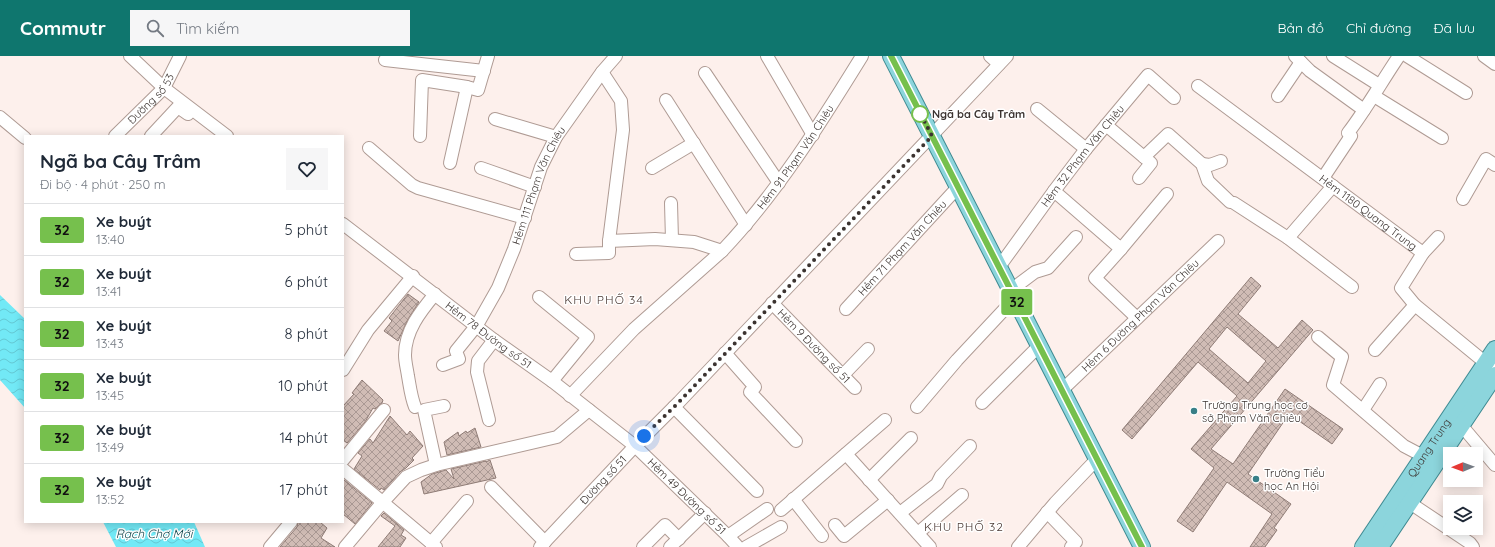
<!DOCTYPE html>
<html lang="vi">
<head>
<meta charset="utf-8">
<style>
	:root { --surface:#fff; --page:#f6f6f7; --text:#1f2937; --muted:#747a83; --line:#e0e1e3; --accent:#0f766e }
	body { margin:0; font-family:Quicksand,sans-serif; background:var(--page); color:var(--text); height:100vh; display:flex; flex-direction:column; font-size:15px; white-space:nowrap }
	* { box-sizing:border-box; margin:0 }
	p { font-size:13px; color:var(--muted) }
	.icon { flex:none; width:22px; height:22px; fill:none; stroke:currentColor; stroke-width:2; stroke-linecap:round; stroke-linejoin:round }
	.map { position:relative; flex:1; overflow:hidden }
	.drawer { position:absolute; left:24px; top:79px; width:320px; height:388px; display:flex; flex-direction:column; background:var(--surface); border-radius:0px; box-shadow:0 2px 10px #0003 }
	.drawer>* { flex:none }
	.badge { padding:0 8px; border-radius:3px; font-size:14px; line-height:26px }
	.needle { width:26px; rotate:269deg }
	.fabs { position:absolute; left:1443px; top:391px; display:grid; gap:8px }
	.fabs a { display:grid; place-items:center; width:40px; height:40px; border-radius:0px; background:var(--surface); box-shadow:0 2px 10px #0003; font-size:20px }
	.you { position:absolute; width:20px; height:20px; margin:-10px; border:3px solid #fff; border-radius:50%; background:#1a73e8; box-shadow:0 0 0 6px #1a73e833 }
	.map>.badge { position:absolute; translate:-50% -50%; box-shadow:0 0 0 2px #fff }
	.round { display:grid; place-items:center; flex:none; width:42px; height:42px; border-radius:0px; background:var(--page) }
	.summary { display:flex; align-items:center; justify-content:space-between; height:68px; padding:0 16px }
	h1 { font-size:19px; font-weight:800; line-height:30px }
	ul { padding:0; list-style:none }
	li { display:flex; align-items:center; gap:12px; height:52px; padding:0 16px; border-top:1px solid var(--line) }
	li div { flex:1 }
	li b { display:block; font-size:15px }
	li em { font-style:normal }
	li .badge { min-width:44px; font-weight:700; text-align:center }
	header { display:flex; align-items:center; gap:24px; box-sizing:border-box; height:56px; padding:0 20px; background:var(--accent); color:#fff }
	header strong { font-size:19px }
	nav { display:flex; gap:22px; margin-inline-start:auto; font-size:14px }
	.search { width:280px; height:36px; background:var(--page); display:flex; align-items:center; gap:10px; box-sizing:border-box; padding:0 14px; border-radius:0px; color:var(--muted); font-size:15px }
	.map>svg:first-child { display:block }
</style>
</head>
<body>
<header>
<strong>Commutr</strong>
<div class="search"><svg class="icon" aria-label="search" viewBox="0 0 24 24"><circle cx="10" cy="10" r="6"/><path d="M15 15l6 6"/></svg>Tìm kiếm</div>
<nav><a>Bản đồ</a><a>Chỉ đường</a><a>Đã lưu</a></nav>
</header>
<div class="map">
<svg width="1495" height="491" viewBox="0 0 1495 491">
	<defs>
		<pattern id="water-waves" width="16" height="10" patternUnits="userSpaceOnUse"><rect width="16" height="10" fill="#72e9f6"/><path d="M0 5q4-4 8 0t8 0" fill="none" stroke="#64c8d3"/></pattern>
		<pattern id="building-cross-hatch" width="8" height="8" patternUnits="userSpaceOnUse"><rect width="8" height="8" fill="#d0bcb5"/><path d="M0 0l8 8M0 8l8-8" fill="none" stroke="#aa9994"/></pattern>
	</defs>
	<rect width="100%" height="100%" fill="#fdf0ec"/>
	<!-- water -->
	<path fill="url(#water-waves)" d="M0 239 25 263V352L0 324Z
		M103 466H194L205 491H116Z"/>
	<!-- building -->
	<path fill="url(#building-cross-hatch)" stroke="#8f7c76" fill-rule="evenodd" d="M1251 221 1261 230 1238 258 1278 292 1302 264 1313 274 1211 393 1233 408 1285 333 1343 373 1332 388 1289 358 1248 418 1291 448 1274 472 1277 474 1265 491H1250L1272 458 1227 426 1193 476 1177 465 1214 412 1191 393 1237 340 1198 306 1132 383 1122 374ZM1227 271 1266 305 1248 327 1209 293Z
		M408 238 419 246 408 263 398 285 384 275 392 265 389 262Z
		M362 324 383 344 382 347 375 353 373 352 365 366 347 387 343 384V350L354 338 352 337Z
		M390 360 407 379 410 375 423 390 412 402 414 404 406 412 400 416 384 434 381 432 380 434 354 413 362 400 358 397 370 383 373 387Z
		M475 372 481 391 447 399 444 386 458 376 459 380 466 375 467 377Z
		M490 404 496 422 424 438 421 426 432 418 446 414 454 423 451 413 486 405V406Z
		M343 423 372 447 355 468 343 458Z
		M384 457 404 474 401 479 406 482 400 491H378L395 470 381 460Z
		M298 466H320L327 472 321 482 335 491H280L297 471Z"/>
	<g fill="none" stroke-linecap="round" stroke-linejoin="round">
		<!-- minor casing -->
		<g stroke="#af9b94" stroke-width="14">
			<g id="minor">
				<path d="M130 0 164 32 227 80"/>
				<path d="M767 0 813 79"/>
				<path d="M990 0 999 8"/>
				<path d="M1295 0 1310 15 1364 54"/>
				<path d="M1333 0 1379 29"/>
				<path d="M1407 0 1466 37"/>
				<path d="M1484 0 1495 8"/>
				<path d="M385 4 484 15"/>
				<path d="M705 17 779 127"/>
				<path id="s1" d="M1198 30 1423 197 1401 232 1415 249 1492 312"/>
				<path d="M1278 40 1301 6"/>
				<path d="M1374 40 1442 82"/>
				<path d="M666 44 746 169"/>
				<path d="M1037 53 1086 93"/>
				<path d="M0 61 25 82"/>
				<path d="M495 63 556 81"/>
				<path d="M1106 69 1151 107 1139 122"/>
				<path id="s2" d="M115 80 164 32 180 0"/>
				<path d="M151 80 178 51 188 58"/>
				<path d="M420 80 422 24 467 31 478 34 488 0"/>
				<path d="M369 92 412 129 418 132 525 162"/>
				<path d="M1144 101 1168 78 1202 108 1208 125 1230 146"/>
				<path d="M450 107 467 31"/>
				<path d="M1202 108 1210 109 1221 105"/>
				<path d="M481 112 535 131"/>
				<path d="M652 112 694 87"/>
				<path d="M1323 122 1351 80 1348 77C1367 52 1382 25 1399 0"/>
				<path d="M1054 135 1121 193 1167 138"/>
				<path d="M1463 143 1486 103 1495 109"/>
				<path d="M671 147 672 184"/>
				<path d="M1234 147 1288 182 1352 231"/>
				<path id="s3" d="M343 168 494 284 552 325 635 390 728 480 738 491"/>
				<path d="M1288 182 1333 130"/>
				<path id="s4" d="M609 185 655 183 694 186 722 195C777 137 820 68 862 0"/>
				<path d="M1121 193 1095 222 1137 262"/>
				<path d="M1423 197 1438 181"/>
				<path d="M576 198 609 197V185L623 74 621 45 602 16"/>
				<path id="s5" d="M999 211 1054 135 1086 93 1148 19 1174 42"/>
				<path d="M1011 234 1035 216 1048 212 1076 181"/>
				<path d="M539 241 588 281 552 325"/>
				<path id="s6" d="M772 247 855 332"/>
				<path id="s7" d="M846 253 958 131"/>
				<path d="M1318 281 1342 301 1333 329 1404 390 1423 400"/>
				<path d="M1375 294 1415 249"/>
				<path d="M725 297 755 331 750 336 796 385"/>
				<path id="s8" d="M443 309 459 303 456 295 477 269 498 232 514 193 541 111 556 81 602 16 616 0"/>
				<path d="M343 314 368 274 413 220"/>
				<path d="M843 319 868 293"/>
				<path id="s9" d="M1062 334 1218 185"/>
				<path d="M570 340 634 273 722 195"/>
				<path d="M982 347 1039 290"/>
				<path d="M415 351C411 341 410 331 408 320 407 313 405 306 405 299 405 275 420 256 435 238"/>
				<path d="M674 351 757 435"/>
				<path d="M917 351 957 304 1015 242"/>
				<path d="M1363 354 1380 328"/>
				<path d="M489 364 477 316 478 305 494 284"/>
				<path d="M1461 369 1495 409"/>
				<path d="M846 398 930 491"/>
				<path d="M343 404 384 354"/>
				<path d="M436 409 424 354 444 350"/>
				<path d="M343 413 436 491"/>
				<path d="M869 424 911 382"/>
				<path d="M491 431 545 486"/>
				<path d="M793 443 822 480"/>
				<path d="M1410 447 1470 487 1473 491"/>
				<path d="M781 454 885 364"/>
				<path d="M1047 456 1076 486 1071 491"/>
				<path d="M900 457 937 428 941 420 970 390"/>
				<path d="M835 469 844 480 888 444"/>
				<path d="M918 477 962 439"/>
				<path d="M728 480 767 453"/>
				<path d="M431 487 467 445"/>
				<path d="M270 491 291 466"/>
				<path d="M345 491 382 447 406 421 421 414 436 409 557 381 589 354"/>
				<path id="s10" d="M540 491 635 390 679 346 1007 0"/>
				<path d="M643 491 665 469 679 483"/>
				<path d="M670 491 705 457"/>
				<path d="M746 491 781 471"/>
				<path d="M1018 491 1055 447 1097 403"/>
			</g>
		</g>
		<!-- major casing -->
		<g stroke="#3e8a91" stroke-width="18">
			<g id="major">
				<path d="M891 0 1142 491"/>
				<path id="s11" d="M1363 491 1495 293"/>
				<path d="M1380 491 1495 319"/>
			</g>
		</g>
		<!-- minor -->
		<use href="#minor" stroke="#fff" stroke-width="12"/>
		<!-- major -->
		<use href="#major" stroke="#8cd5dc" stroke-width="16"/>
	</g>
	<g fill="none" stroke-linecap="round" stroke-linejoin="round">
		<!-- line casing -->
		<g stroke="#fff" stroke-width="9">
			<path id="line" d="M891 0 1142 491"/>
		</g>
		<!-- line -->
		<use href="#line" stroke="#76c04d" stroke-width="6"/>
		<!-- walk -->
		<path stroke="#3b3330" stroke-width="4" stroke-dasharray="0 7.2" d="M644 380 679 346 932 80 918 53 920 58"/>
	</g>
	<!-- markers -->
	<circle fill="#fff" stroke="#76c04d" stroke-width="2" cx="920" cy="58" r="8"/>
	<g fill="#387f87" stroke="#fff" stroke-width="1.5">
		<circle cx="1194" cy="355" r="4"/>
		<circle cx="1256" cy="423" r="4"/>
	</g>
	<g text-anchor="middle" stroke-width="3" stroke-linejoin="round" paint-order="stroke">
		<!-- street labels -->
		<g font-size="11" fill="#3b3330" stroke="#fff">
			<text dy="4" stroke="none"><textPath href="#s2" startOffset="52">Đường số 53</textPath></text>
			<text dy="4" stroke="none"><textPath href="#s4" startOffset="234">Hẻm 91 Phạm Văn Chiêu</textPath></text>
			<text dy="4" stroke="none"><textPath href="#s5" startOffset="139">Hẻm 32 Phạm Văn Chiêu</textPath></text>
			<text dy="4" stroke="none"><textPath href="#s8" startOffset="212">Hẻm 111 Phạm Văn Chiêu</textPath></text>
			<text dy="4" stroke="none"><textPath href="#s1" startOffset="212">Hẻm 1180 Quang Trung</textPath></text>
			<text dy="4" stroke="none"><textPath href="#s7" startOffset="83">Hẻm 71 Phạm Văn Chiêu</textPath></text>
			<text dy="4" stroke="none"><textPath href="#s9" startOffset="108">Hẻm 6 Đường Phạm Văn Chiêu</textPath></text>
			<text dy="4" stroke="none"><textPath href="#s3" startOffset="183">Hẻm 78 Đường số 51</textPath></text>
			<text dy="4" stroke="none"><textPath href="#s6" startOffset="60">Hẻm 9 Đường số 51</textPath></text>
			<text dy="4" stroke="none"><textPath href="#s11" startOffset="119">Quang Trung</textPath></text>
			<text dy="4" stroke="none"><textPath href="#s10" startOffset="92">Đường số 51</textPath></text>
			<text dy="4" stroke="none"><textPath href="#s3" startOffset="439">Hẻm 49 Đường số 51</textPath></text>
		</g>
		<!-- stop labels -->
		<g font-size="11" font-weight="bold" fill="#3b3330" stroke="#fff" text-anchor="start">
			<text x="932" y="62">Ngã ba Cây Trâm</text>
		</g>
		<!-- poi labels -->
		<g font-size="11" fill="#3b3330" stroke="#fff" text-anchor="start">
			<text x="1202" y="353">Trường Trung học cơ<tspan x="1202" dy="13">sở Phạm Văn Chiêu</tspan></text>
			<text x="1264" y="421">Trường Tiểu<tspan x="1264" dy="13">học An Hội</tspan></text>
		</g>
		<!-- neighbourhood labels -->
		<g font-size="12" letter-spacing="1" fill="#4c3b36" stroke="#fff">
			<text x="604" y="248">KHU PHỐ 34</text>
			<text x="964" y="475">KHU PHỐ 32</text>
		</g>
		<!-- water labels -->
		<g font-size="12" font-style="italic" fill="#10474c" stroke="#fff">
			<text x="154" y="482">Rạch Chợ Mới</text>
		</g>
	</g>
</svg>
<div class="fabs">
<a><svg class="needle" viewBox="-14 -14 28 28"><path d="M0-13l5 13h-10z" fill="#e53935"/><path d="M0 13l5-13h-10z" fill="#747a83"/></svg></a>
<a><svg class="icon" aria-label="layers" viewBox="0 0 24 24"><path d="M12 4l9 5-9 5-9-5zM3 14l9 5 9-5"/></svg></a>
</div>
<div class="you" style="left:644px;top:380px"></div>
<b class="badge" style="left:1017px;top:246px;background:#76c04d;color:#111">32</b>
<section class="drawer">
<div class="summary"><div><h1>Ngã ba Cây Trâm</h1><p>Đi bộ · 4 phút · 250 m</p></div><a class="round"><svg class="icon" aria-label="heart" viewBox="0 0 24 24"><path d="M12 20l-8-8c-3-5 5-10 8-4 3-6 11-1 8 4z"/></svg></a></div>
<ul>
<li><span class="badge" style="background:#76c04d;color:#111">32</span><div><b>Xe buýt</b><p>13:40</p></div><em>5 phút</em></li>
<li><span class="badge" style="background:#76c04d;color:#111">32</span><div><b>Xe buýt</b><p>13:41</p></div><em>6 phút</em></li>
<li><span class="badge" style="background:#76c04d;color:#111">32</span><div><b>Xe buýt</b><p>13:43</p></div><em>8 phút</em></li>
<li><span class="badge" style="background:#76c04d;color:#111">32</span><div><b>Xe buýt</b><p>13:45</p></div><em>10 phút</em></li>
<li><span class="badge" style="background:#76c04d;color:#111">32</span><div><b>Xe buýt</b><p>13:49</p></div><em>14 phút</em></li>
<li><span class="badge" style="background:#76c04d;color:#111">32</span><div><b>Xe buýt</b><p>13:52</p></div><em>17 phút</em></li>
</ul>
</section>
</div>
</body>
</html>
